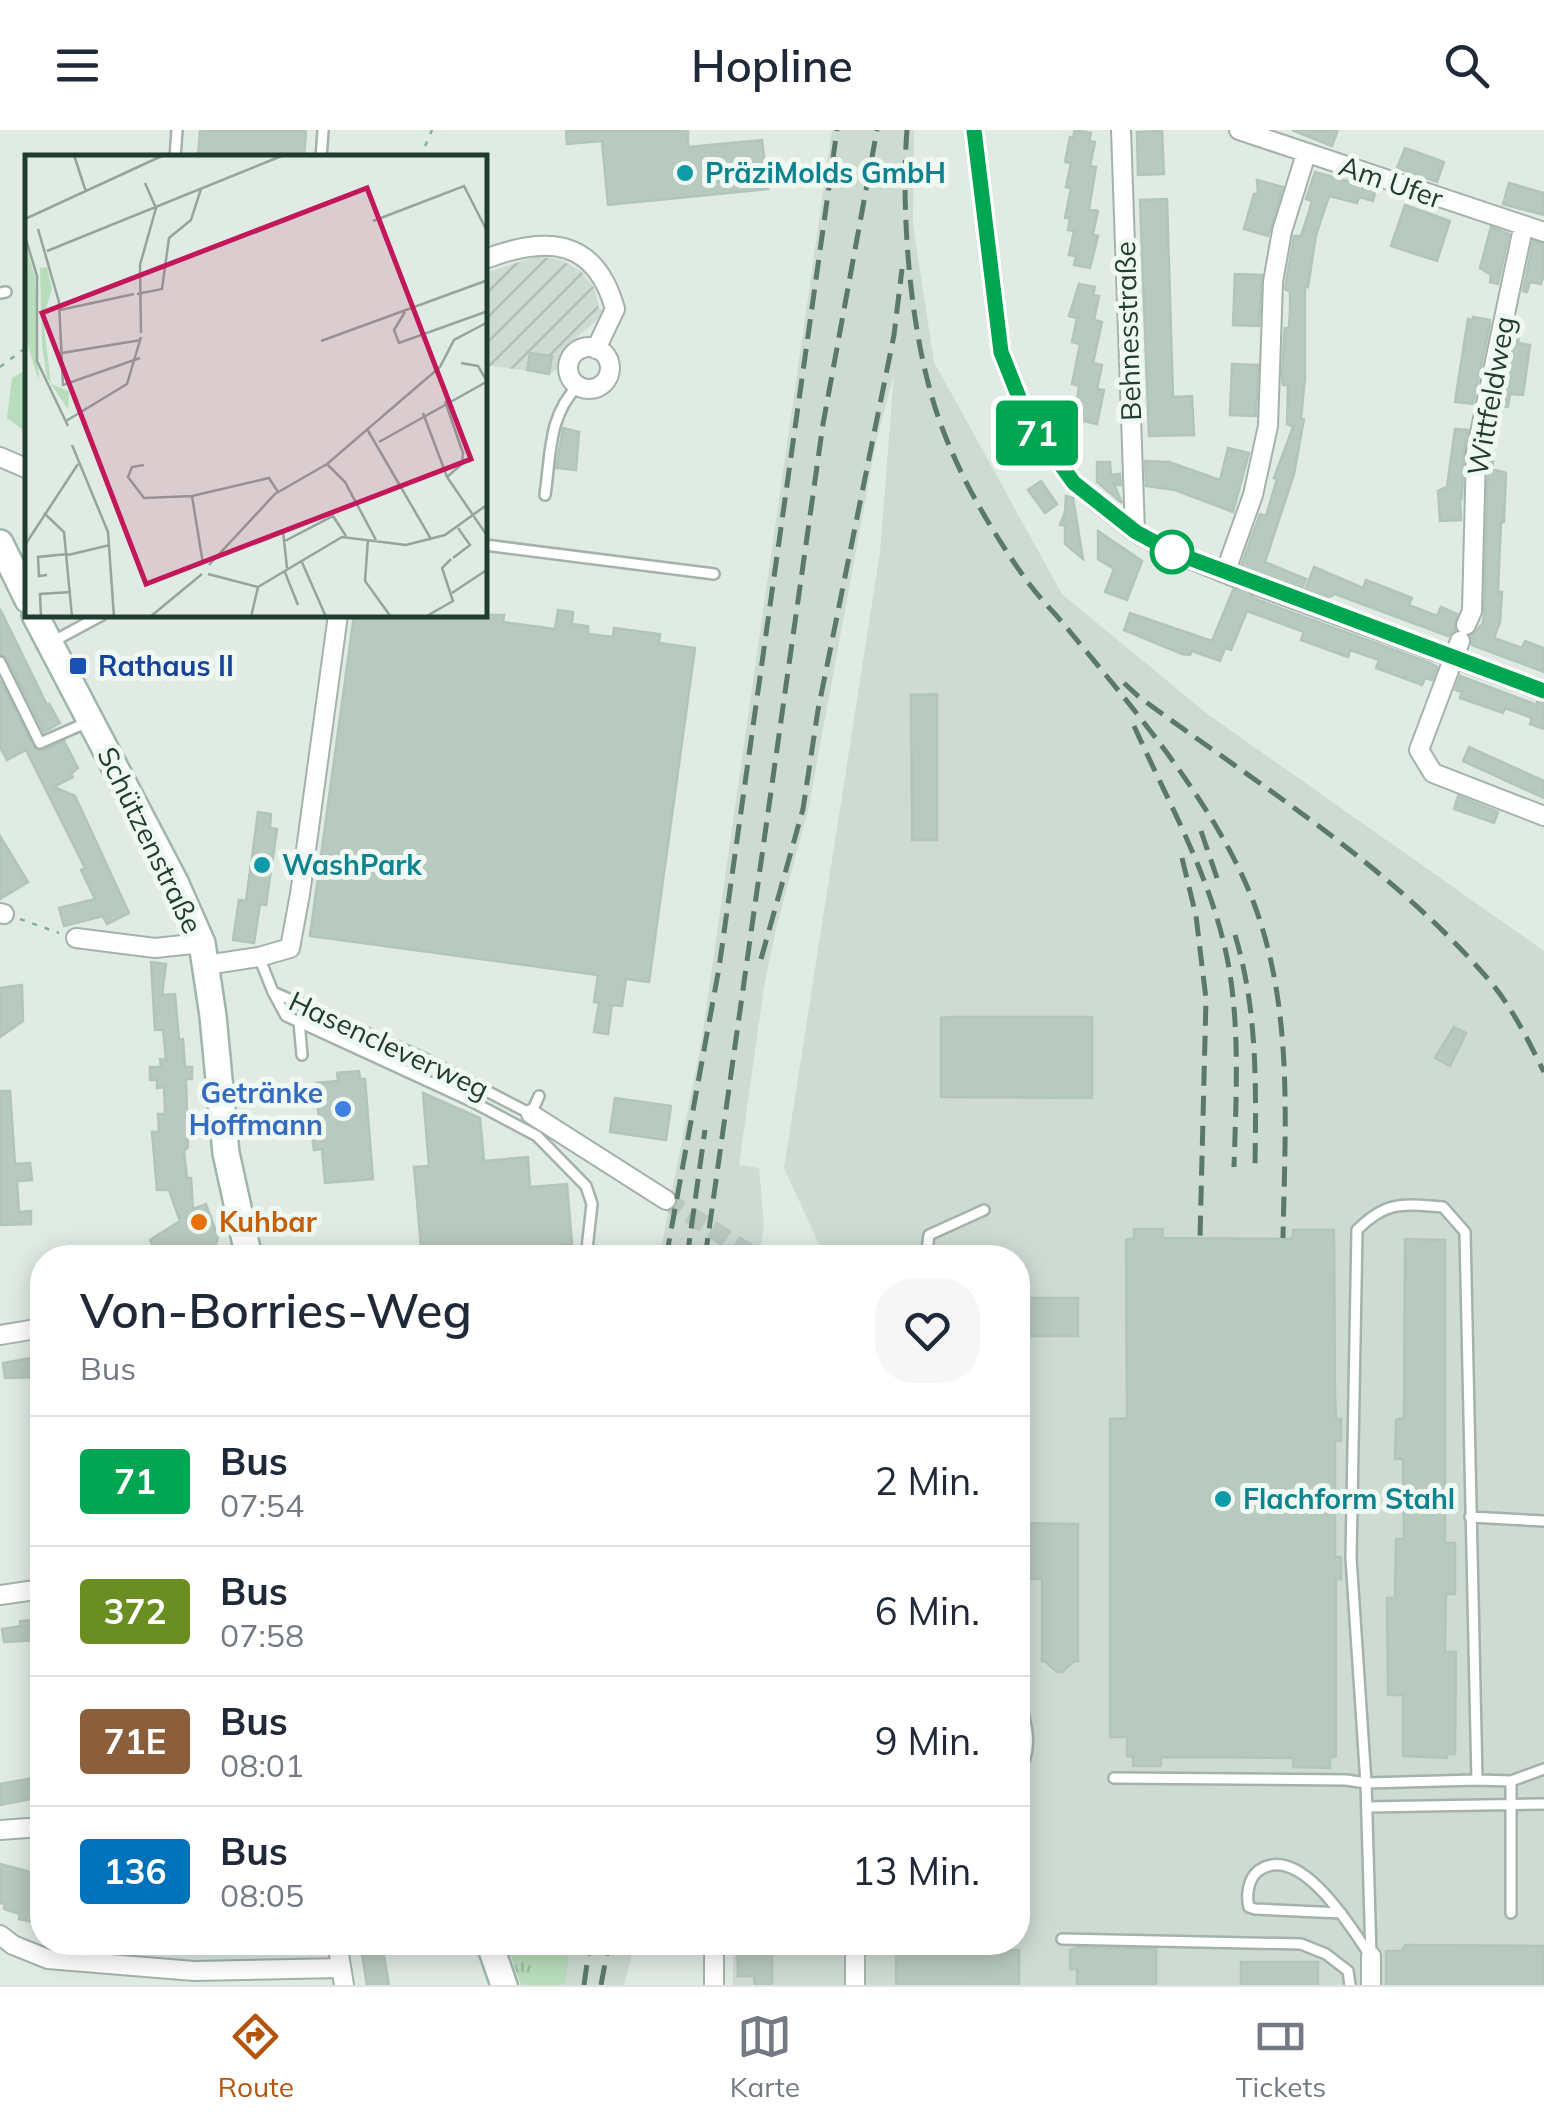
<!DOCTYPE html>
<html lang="de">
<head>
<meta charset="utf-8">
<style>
	:root { --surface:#fff; --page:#f6f6f7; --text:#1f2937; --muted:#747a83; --line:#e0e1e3; --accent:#b45309 }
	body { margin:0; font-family:Mulish,sans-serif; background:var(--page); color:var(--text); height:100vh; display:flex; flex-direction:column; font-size:38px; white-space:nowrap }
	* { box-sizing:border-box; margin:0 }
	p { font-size:32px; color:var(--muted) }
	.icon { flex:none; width:55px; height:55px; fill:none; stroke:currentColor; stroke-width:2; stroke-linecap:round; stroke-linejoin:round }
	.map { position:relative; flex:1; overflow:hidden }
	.panel { position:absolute; left:30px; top:1115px; width:1000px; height:710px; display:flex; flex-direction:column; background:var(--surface); border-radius:40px; box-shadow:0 5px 25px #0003 }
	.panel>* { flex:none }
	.badge { padding:0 20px; border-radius:8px; font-size:35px; line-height:65px }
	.map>.badge { position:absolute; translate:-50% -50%; box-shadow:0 0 0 5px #fff }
	.round { display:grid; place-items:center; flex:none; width:105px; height:105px; border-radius:40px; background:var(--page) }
	.summary { display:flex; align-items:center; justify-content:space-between; height:170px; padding:0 50px }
	h1 { font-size:48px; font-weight:600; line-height:75px }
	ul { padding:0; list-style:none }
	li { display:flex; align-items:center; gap:30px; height:130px; padding:0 50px; border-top:2px solid var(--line) }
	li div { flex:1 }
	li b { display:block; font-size:38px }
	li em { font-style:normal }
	li .badge { min-width:110px; font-weight:700; text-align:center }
	header { display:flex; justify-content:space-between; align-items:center; height:130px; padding:0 50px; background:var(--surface); font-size:45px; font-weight:600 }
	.tabs { display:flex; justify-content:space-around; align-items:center; height:140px; border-top:2px solid var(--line); background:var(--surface); font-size:28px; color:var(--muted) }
	.tabs a { display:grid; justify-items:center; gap:5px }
	.tabs .on { color:var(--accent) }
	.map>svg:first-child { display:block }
</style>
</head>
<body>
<header><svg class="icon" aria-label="menu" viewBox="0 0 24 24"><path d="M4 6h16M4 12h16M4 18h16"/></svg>Hopline<svg class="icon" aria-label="search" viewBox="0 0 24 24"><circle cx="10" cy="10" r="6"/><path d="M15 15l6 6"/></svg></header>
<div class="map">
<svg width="1544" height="1855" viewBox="0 0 1544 1855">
	<defs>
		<pattern id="industrial-furrows" width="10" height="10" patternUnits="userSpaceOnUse" patternTransform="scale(2.5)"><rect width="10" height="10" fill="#cedbd3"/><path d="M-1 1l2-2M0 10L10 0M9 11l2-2" fill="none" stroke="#b1bdb5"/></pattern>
		<pattern id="grass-tufts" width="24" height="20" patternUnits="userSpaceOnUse" patternTransform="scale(2.5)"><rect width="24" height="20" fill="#b8ddbc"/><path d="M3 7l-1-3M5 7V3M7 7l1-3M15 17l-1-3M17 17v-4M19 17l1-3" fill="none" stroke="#9ebfa2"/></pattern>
	</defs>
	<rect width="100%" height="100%" fill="#e0ebe4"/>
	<!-- built -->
	<path fill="#cedbd3" d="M832 0H914L913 95 934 232 1062 464 1206 583 1544 821V1855H733V1813L1018 1812V1128L825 1127 784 1038 880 422 894 244 876 312 808 681 776 798 764 857 739 1035 759 1038 764 1096 759 1127 659 1128 702 908Z
		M570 1813H635L624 1855H566Z"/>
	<!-- industrial -->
	<path fill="url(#industrial-furrows)" d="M538 126 561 130 581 141 595 159 599 179 604 180 602 186 564 218 558 238 550 244 485 235V143Z"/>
	<!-- grass -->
	<path fill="url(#grass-tufts)" d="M506 1813H570L566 1855H521Z"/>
	<!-- green -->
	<path fill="#b8ddbc" d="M27 239V303L7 288 12 248Z"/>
	<!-- building -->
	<path fill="#b8c9bf" stroke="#b2c5ba" stroke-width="2.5" d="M200 0H306L304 28H198Z
		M566 0H688V17L762 10 768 59 608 75 602 11 567 14Z
		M1075 0 1091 3 1089 11 1095 12 1090 36 1096 37 1089 79 1098 81 1093 104 1098 106 1090 138 1074 135 1076 126 1069 125 1074 101 1068 100 1070 88H1065L1071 58 1066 57 1071 33 1065 32 1070 7 1073 8Z
		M1292 0H1338L1332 16Z
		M1162 1 1164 44 1138 45 1137 2Z
		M1405 18 1444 32 1437 52 1397 38Z
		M1315 42 1376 59 1373 71 1359 67 1357 73 1329 66 1316 105 1308 157 1305 156V248L1301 288 1304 289 1294 344 1265 432 1306 449 1302 459 1261 444 1249 447 1241 436 1260 384 1266 386 1277 349 1274 348 1293 297 1287 294 1288 255H1283L1282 247 1284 206 1285 198H1289L1290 180V162L1285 159 1294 106H1301L1307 88 1312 71 1306 69Z
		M1257 50 1283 57 1268 106 1244 99 1254 64H1258Z
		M1509 53 1544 63V85L1503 74Z
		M1167 69 1173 267 1192 266 1194 305 1149 306 1140 70Z
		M1405 75 1450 91 1437 131 1391 116Z
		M1491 97 1509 104 1498 154 1490 152 1491 145 1480 138Z
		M1533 111 1544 114V143L1541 154 1530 152 1527 162 1523 161Z
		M1235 144 1262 145 1259 196 1233 195Z
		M1079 154 1095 157 1093 165 1099 166 1094 190 1102 192 1093 233 1102 235 1097 259 1104 260 1097 294 1074 289 1079 256 1072 254 1080 214 1072 212 1077 188 1069 186Z
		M1473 187 1490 190V194L1473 274 1455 272 1468 189 1473 190Z
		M1515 198 1520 199 1518 213 1530 215 1523 265 1510 264 1508 277 1498 276Z
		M530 223 552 226 549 244 527 240Z
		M1232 234 1258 235 1256 286 1230 285Z
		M563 298 579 302 576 340 556 338Z
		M1455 299 1468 300 1464 321 1462 367 1460 364 1461 390 1440 391 1438 361 1447 357Z
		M1228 318 1249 323 1233 382 1175 360 1146 356 1145 331 1169 332 1220 350Z
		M1488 330 1493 331 1492 339 1506 343 1504 392H1501L1498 462H1502L1500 492 1494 508 1522 518 1525 511 1544 518V542L1472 515 1471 506 1483 493 1484 481Z
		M1097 332H1110L1111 345 1120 344 1121 355 1114 354 1122 373 1097 352Z
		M1041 351 1057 374 1045 383 1028 360Z
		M1066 366 1073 368 1083 429 1065 414V395H1060L1065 382Z
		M1098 401 1142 431 1127 470 1105 462 1114 439 1098 429Z
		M1314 437 1363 458 1366 450 1412 468 1409 475 1437 486 1441 477 1457 484 1455 500 1448 506 1335 464 1328 468 1305 460Z
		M1246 457 1253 468 1430 533 1437 537 1432 550 1425 548 1422 555 1376 538 1379 530 1350 520 1348 527 1301 510 1304 502 1247 481 1231 520 1225 518 1220 531 1192 521 1190 525 1182 524 1124 500 1130 483 1212 511 1233 460Z
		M0 479 47 575 49 574 60 593 44 602 7 528 0 524Z
		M558 480 573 482 572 494 588 496V504L613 507 614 498 629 500 660 504 659 513 695 518 649 852 626 849 622 876 612 875 608 904 594 902 599 873 594 872 598 845 310 806 354 485H504L503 492 555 499Z
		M1460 546 1537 575V572L1544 573V599L1530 594 1532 588 1505 578 1503 583 1460 568 1462 562 1455 560Z
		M0 550 35 619 42 621 64 611 78 638 71 644 73 647 54 657 75 666 129 783 107 794 103 786 64 796 59 778 95 769 81 740 85 738 26 620 7 630 0 617Z
		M937 564V710H912L911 565Z
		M1469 617 1544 651V668L1463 631Z
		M1458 666 1498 682 1494 693 1454 679Z
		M258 682 271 684 270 698 277 699 266 775 260 774 254 813 233 810 239 770 246 771Z
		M0 706 28 752 0 769Z
		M151 832 166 834 162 865 175 864 179 910 183 909 185 937H192V949H186L188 1017 184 1021 187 1048H191L193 1079 206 1074 218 1107 216 1114 178 1128H159L150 1110 180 1091 169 1060H157L152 1002H159L158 984H165L164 957 157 958V950H150V937H161L160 929 166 930 163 900H155Z
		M22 855 23 891 0 907V858Z
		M953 887H1092V968L941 967V888Z
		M1454 897 1466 903 1450 936 1435 928Z
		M359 941 360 949H365L373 1049 325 1053 322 1019 314 1020 312 1005 320 1004 316 953 338 951 337 943Z
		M0 961H10L15 1034 30 1033 32 1050 17 1051 19 1082 31 1081V1094L0 1095Z
		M423 963 480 988 484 1031 528 1027 530 1057 567 1054 572 1114 552 1116 553 1128H422L414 1037 429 1036Z
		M615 968 671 976 666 1010 610 1002Z
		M1134 1099H1163L1162 1108 1289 1109 1293 1108V1100H1334L1335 1268 1336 1289H1341V1311H1335V1427H1341V1449H1336V1626L1330 1628V1638L1293 1637V1628L1161 1627V1636H1133V1627L1127 1626V1607H1110V1289L1127 1288 1126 1110 1134 1108Z
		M1405 1109 1445 1110V1413H1455V1464H1446L1445 1522H1456L1455 1624H1447V1628L1403 1626V1565H1388L1387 1468H1395L1396 1409H1404L1403 1329H1395L1396 1290 1404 1288Z
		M1018 1168H1078V1206H1018Z
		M42 1226V1247L5 1248 3 1233Z
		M1018 1393 1078 1394V1531L1073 1532 1062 1542H1057L1046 1532 1042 1531V1449H1019Z
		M42 1489V1510L4 1512 2 1499 21 1496 20 1491Z
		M33 1648 36 1668 0 1675V1654Z
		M0 1734 42 1745V1794L19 1789 20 1784 4 1779 5 1774 0 1773Z
		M737 1812H772V1855H755L754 1846H738Z
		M1405 1815 1544 1816V1855H1386V1821H1402Z
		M926 1817 1019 1820V1855H896V1819Z
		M1077 1817 1156 1819V1855H1077V1839H1070V1820Z
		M383 1820 389 1855H367L362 1824Z
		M1241 1832H1318V1855H1241Z"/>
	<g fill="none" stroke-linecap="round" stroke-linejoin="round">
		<!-- street-tunnel -->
		<path stroke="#bac8c0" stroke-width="18" stroke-dasharray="18 9" stroke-linecap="butt" d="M666 1070 756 1127"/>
		<!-- lane casing -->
		<g stroke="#a3b3aa" stroke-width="14">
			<path id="lane" d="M175 28 177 0
				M321 28 323 1
				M0 163 6 162
				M545 365C551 325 548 285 578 256
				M485 415 714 444
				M52 512 102 485
				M0 532 40 613 88 592
				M259 827 273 862 423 928 531 984 539 966
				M273 862 286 886 473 972 537 1006 586 1056 592 1074 586 1128
				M299 892 302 925
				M926 1128 929 1105 984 1080
				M1470 1387 1544 1391
				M1018 1567C1027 1594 1034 1619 1018 1643
				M1114 1648 1346 1650 1366 1653 1477 1650 1465 1102 1443 1077C1403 1074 1387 1070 1357 1100L1351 1428 1366 1653 1371 1826
				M1477 1650 1511 1651 1544 1639
				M1511 1651V1783
				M1367 1677 1544 1674
				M1341 1783 1255 1779 1249 1777C1246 1766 1248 1749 1258 1741 1299 1711 1351 1797 1369 1824
				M1062 1809 1301 1814 1326 1824 1348 1841 1350 1855"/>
		</g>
		<!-- street casing -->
		<g stroke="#a3b3aa" stroke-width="22">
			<path id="street" d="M974 0 1001 222 1028 290 1074 353 1135 402 1173 422 1237 448
				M1121 0 1135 402
				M1239 0 1544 102
				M485 129C546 106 595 107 615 179L596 219
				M568 238a21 21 0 1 1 42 0a21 21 0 1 1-42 0Z
				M0 327 28 339
				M1225 443 1253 365 1268 296 1273 152 1282 101 1306 24
				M1258 456 1544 561
				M1466 495 1472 481 1476 322 1523 98
				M1460 511 1419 620 1433 643 1544 686
				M0 783 4 784
				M76 808 155 818 202 813
				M206 835 259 827 290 818 300 764 338 485
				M531 984 666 1070
				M756 1127 758 1128
				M0 1205 42 1198
				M0 1465 42 1459
				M0 1700 42 1697
				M0 1805 13 1815 48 1829 194 1841 341 1838
				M337 1812 344 1855
				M1371 1826V1855
				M714 1855V1812
				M855 1855V1812"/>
		</g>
		<!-- secondary casing -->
		<g stroke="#9eb7aa" stroke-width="30">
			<path id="secondary" d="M0 413 28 470
				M35 485 175 752 202 813 213 886 226 1023 249 1128
				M489 1812 504 1855"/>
		</g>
		<!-- path -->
		<path stroke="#7fb099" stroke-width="2.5" stroke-dasharray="5 8" stroke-linecap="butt" d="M420 28 432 0
			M0 237 28 216
			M20 789 59 803"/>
		<!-- lane -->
		<use href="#lane" stroke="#fff" stroke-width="9"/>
		<!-- street -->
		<use href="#street" stroke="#fff" stroke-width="18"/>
		<!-- secondary -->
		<use href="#secondary" stroke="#fff" stroke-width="25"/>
		<!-- rail -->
		<path stroke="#5a786b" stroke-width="5" stroke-dasharray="20 10" stroke-linecap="butt" d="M907 0C901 75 909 183 929 256 946 324 986 394 1027 451 1040 469 1057 485 1071 503 1135 580 1217 677 1253 771 1294 878 1285 996 1283 1108
			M1124 553 1139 567C1259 655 1391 736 1489 850 1512 877 1528 910 1544 942
			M1134 596C1169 674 1214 752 1229 838 1240 903 1236 971 1234 1037
			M1201 701 1217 748
			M1182 728 1196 786 1206 869 1200 1108
			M1235 805C1258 881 1256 958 1255 1037
			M761 829 803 679 818 580 894 205 902 139
			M666 1128 719 838 837 0
			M687 1128 705 1000
			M705 1128 823 294 877 0
			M584 1855 590 1812
			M601 1855 609 1812"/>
	</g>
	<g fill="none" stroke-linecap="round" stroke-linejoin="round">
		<!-- line casing -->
		<g stroke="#fff" stroke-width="22">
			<path id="line" d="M974 0 1001 222 1028 290 1074 353 1136 402 1173 422 1544 561"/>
		</g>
		<!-- line -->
		<use href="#line" stroke="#00a651" stroke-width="15"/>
	</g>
	<!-- markers -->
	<g fill="#0f9aa8" stroke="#f0f8f3" stroke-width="4">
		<circle cx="685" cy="43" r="10"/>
		<circle cx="262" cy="735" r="10"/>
		<circle cx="1223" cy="1369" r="10"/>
	</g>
	<circle fill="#fff" stroke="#00a651" stroke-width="5" cx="1172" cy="422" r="20"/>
	<rect fill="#1a4fb4" stroke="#f0f8f3" stroke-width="4" x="68" y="526" width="20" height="20" rx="5"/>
	<circle fill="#3f7fe0" stroke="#f0f8f3" stroke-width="4" cx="343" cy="979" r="10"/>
	<circle fill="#e8710a" stroke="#f0f8f3" stroke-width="4" cx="199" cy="1092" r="10"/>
	<g text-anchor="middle" stroke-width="10" stroke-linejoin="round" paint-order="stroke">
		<!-- culture labels -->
		<g font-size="28" font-weight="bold" fill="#0d838f" stroke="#f0f8f3" text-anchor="start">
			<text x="705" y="53">PräziMolds GmbH</text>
			<text x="282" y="745">WashPark</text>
			<text x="1243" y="1379">Flachform Stahl</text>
		</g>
		<!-- street labels -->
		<g font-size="28" fill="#203c30" stroke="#f0f8f3">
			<text transform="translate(1391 52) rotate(19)" y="10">Am Ufer</text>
			<text transform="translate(1128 201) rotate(-92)" y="10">Behnesstraße</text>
			<text transform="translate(1491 266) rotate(-80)" y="10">Wittfeldweg</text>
			<text transform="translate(150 710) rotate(64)" y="10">Schützenstraße</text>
			<text transform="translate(389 915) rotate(25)" y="10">Hasencleverweg</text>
		</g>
		<!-- transit labels -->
		<g font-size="28" font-weight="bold" fill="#164399" stroke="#f0f8f3" text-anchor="start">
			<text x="98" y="546">Rathaus II</text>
		</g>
		<!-- shop labels -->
		<g font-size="28" font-weight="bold" fill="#366cbe" stroke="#f0f8f3" text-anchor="end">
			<text x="323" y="973">Getränke<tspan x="323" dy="32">Hoffmann</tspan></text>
		</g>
		<!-- food labels -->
		<g font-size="28" font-weight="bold" fill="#c56008" stroke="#f0f8f3" text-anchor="start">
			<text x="219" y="1102">Kuhbar</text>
		</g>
	</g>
	<!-- overview -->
	<g transform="translate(25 25)">
		<rect width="462" height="462" fill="#e0ebe4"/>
		<path d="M0 87 10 122 14 226 0 182ZM22 112 27 134 18 163 26 229 44 236 43 254 22 223 17 192 15 113Z" fill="#b8ddbc"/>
		<path fill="none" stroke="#93a59c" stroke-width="2.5" d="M49 0 61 37M0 64 139 0M348 66 439 31 463 78M13 74 34 147 38 230 115 203M0 81 12 121V206L43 271M22 96 259 0M112 139 137 134 144 83 166 65 176 34M35 155 109 139M380 157 369 175 374 188 463 156M116 178 115 110 131 53 120 28M296 186 463 125M37 198 116 185M436 208 453 211 463 228M420 246 438 298 437 309 422 322M398 258 422 322 463 382M41 266 102 229 116 182M342 274 406 384M354 287 463 226M47 290 83 377 89 462M302 309 320 327 351 385M119 310 107 312 103 322 119 343 167 341 178 409M167 341 244 323 253 337M19 358 39 377 47 462M258 376 262 413M343 384 340 426 366 462M258 387 308 361 321 381M0 390 53 309M43 400 85 390M428 403 445 390 433 373M276 405 301 462M184 410 250 339 302 309 415 212 429 185 463 167M259 415 273 450M183 419 233 432 317 382 381 390 420 380 463 349M22 420 14 421 13 402 43 399M427 438 463 414M16 462 15 439 46 437M125 462 177 419M226 462 233 432M400 462 428 446 417 413 426 404"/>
		<path fill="#c2185b" fill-opacity="0.15" stroke="#c2185b" stroke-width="5" d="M342 33 446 304 121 429 17 158Z"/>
		<rect width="462" height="462" fill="none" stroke="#203c30" stroke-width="5"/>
	</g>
</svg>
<b class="badge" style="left:1037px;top:303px;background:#00a651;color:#fff">71</b>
<section class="panel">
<div class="summary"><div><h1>Von-Borries-Weg</h1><p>Bus</p></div><a class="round"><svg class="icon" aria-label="heart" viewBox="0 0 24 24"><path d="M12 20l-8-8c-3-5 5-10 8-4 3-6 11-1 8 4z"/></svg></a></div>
<ul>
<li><span class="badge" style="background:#00a651;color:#fff">71</span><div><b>Bus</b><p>07:54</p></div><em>2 Min.</em></li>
<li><span class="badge" style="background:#6b8e23;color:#fff">372</span><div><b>Bus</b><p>07:58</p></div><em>6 Min.</em></li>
<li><span class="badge" style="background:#8b5e3c;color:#fff">71E</span><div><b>Bus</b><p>08:01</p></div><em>9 Min.</em></li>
<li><span class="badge" style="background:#0072bc;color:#fff">136</span><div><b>Bus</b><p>08:05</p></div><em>13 Min.</em></li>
</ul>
</section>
</div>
<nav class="tabs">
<a class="on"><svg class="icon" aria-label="directions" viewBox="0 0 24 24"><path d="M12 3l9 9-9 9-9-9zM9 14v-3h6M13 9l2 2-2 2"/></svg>Route</a>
<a><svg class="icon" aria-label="map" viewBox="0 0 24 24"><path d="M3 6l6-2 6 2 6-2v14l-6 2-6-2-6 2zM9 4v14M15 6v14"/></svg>Karte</a>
<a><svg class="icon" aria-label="tickets" viewBox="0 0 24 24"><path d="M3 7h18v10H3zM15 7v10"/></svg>Tickets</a>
</nav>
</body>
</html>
